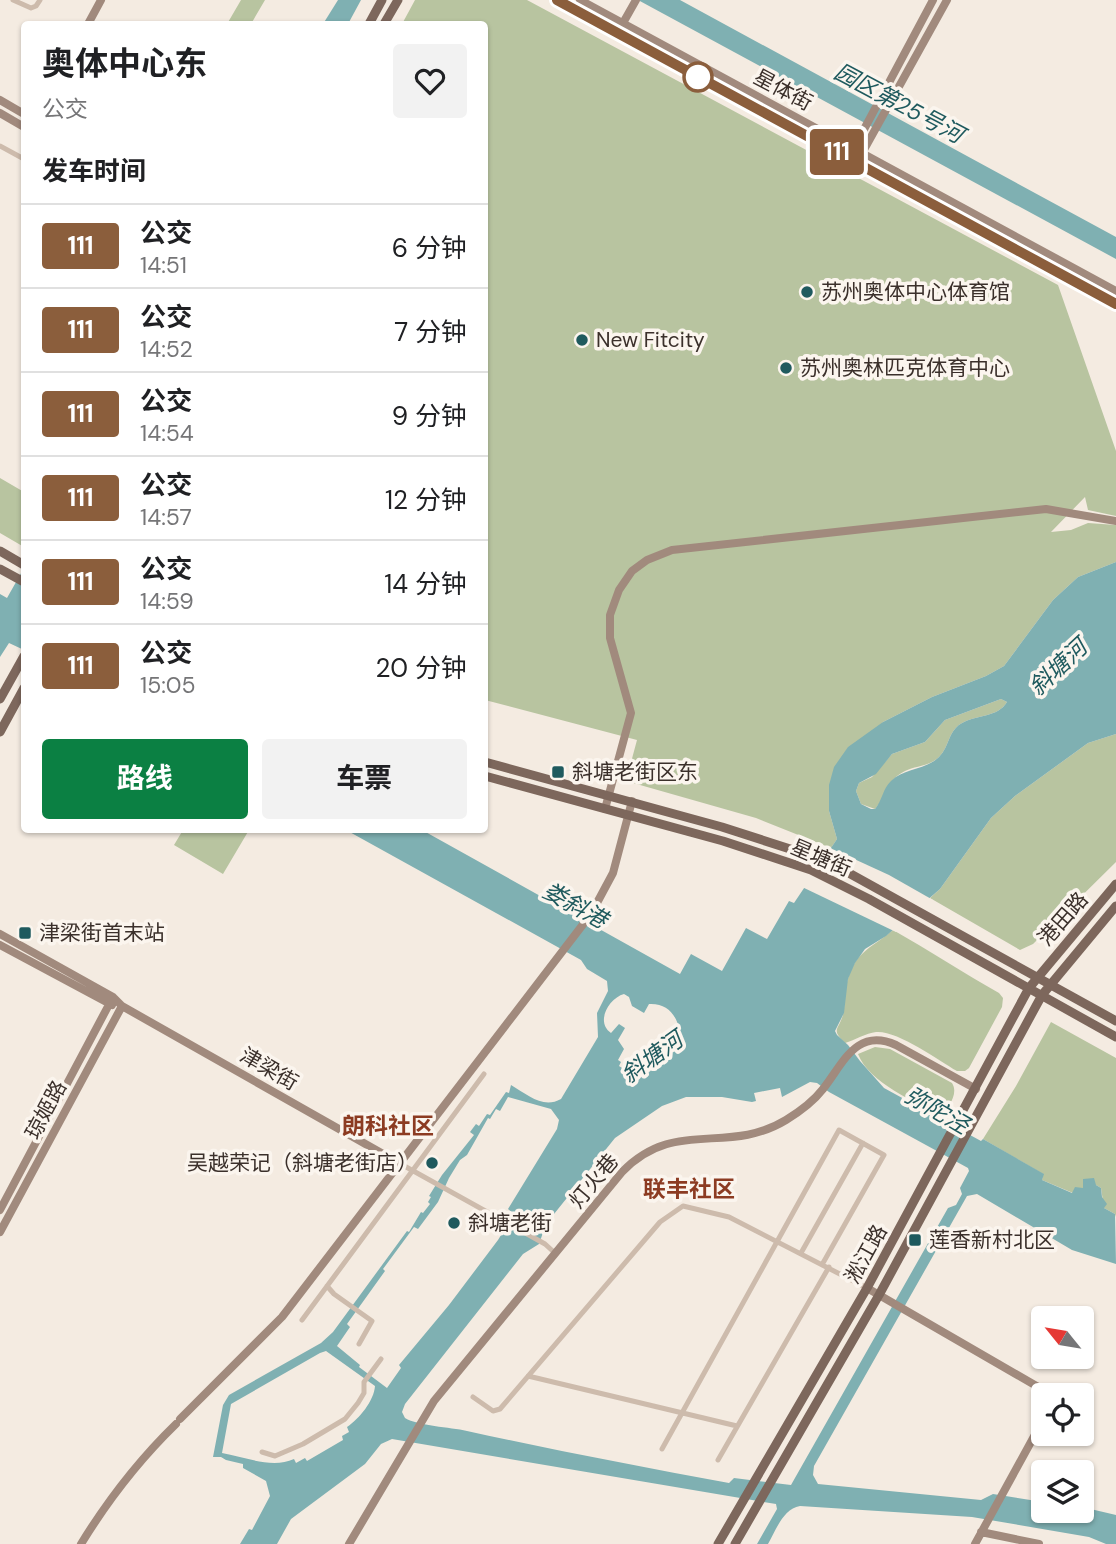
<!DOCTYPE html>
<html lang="zh">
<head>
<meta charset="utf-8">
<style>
	:root { --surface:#fff; --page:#f2f2f2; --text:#202124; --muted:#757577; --line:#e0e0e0; --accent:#0b8043 }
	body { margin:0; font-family:"DM Sans","Noto Sans SC",sans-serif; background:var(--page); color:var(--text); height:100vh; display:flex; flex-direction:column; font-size:26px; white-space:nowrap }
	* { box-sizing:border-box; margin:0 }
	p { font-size:23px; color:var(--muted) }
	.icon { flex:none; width:38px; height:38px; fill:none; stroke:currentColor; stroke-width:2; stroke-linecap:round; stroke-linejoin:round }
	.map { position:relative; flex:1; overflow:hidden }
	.panel { position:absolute; left:21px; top:21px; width:467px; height:812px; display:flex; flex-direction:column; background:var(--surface); border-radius:7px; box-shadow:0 2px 5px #0004 }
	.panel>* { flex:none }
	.badge { padding:0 14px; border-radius:5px; font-size:24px; line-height:46px }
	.needle { width:46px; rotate:300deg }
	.fabs { position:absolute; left:1031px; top:1306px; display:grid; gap:14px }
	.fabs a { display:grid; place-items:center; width:63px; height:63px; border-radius:7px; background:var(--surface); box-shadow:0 2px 5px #0004; font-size:35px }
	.map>.badge { position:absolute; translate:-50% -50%; box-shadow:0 0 0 4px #fff }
	h2 { padding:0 21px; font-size:26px; line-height:63px }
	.round { display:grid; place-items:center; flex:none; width:74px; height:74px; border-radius:7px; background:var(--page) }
	.head { display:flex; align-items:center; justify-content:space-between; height:119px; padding:0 21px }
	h1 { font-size:33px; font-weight:700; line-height:52px }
	.action { display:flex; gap:14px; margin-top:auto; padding:14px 21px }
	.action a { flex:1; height:80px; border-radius:7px; background:var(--accent); color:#fff; font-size:28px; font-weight:700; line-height:80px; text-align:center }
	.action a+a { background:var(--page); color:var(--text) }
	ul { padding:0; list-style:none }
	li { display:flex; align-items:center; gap:21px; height:84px; padding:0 21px; border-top:2px solid var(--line) }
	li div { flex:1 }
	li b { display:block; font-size:26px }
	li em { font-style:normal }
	li .badge { min-width:77px; font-weight:700; text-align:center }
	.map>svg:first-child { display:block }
</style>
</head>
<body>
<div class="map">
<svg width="1116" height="1544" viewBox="0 0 1116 1544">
	<rect width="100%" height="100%" fill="#f4ebe1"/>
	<!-- green -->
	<path fill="#b8c4a0" d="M241 0H265L251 24H227Z
		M415 0H527L1058 285 1116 451V516L1088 510 1085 497 1051 532 1071 530 1088 523 1116 525V562L1078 577 1053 600 1004 666 986 676 932 697 883 722 829 811 837 839 831 848 756 818 626 781 637 740 485 700V24H402Z
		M0 478 24 492V547L0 533Z
		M1001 699 1007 702C998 717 978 715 964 722 948 729 950 746 939 757 930 766 915 766 905 771 885 781 887 796 875 809L861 804 856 791 859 783 872 777 892 754 925 742 945 720Z
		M1116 734V862L1033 944 1020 950 930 898 940 889 991 818 1015 796 1088 743Z
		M183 830H249L223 874 174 845Z
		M893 930C929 950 963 973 999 993L1003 998 1002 1007 969 1068 965 1071H957C938 1060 897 1030 876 1032 866 1033 855 1040 845 1043 831 1029 838 1031 843 1015 845 1007 844 996 846 987 853 952 869 950 893 930Z
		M1051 1022 1116 1058V1217L1115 1214 1104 1208 1101 1188 1096 1185 1073 1193 1042 1180 1043 1174 983 1139 1016 1086Z
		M875 1047 890 1049 952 1083C959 1094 948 1107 942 1117 916 1102 869 1083 858 1054Z"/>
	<!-- water -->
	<path fill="#7fb0b2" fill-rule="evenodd" d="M338 0H361L348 24H323Z
		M638 0H680L1116 237V259Z
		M1116 562V734L1088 743 1015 796 991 818 940 889 886 936 865 949 855 963 848 979 844 1013 835 1031 837 1035 848 1045 860 1061 884 1088 981 1141 983 1139 1044 1174 1042 1180 1072 1193 1075 1187 1083 1188V1179L1094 1178 1096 1185 1101 1188 1102 1197 1107 1204 1104 1208 1115 1214 1116 1264 1072 1250 977 1194 967 1196 814 1466 813 1475 818 1484 981 1500 993 1494 1043 1502V1510H1082V1507L1116 1515V1544H1106L1089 1537 972 1517 800 1506C783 1509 776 1530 768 1544H757L777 1509 776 1504 392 1439 381 1444 365 1464 291 1519 277 1544H240L249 1529 252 1530 270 1496 266 1481 243 1468V1464L226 1460 221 1457H213L223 1405 229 1395 321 1343 333 1332 407 1231 409 1232 421 1212 423 1213 430 1204 428 1202 431 1197 429 1196 442 1175 474 1135 470 1132 476 1124 479 1126 487 1114 490 1115 506 1092 509 1093 511 1085C528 1095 543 1109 561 1099L598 1037 597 1013 608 991 607 981 587 969 581 960 346 830H422L680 974 691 954 722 971 746 928 767 939 789 901 794 903 837 839 829 811V785L834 767 848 747 883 722 932 697 986 676 1004 666 1053 600 1078 577ZM1001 699 1007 702C998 717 978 715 964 722 948 729 950 746 939 757 926 770 904 768 891 781 883 788 882 801 875 809H871L861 804 856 791 859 783 876 774 892 754 925 742 945 720ZM624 994 629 997 632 1006 644 1013 649 1004C667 1003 676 1014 680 1031L674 1042 676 1044 673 1050 670 1049 661 1061 652 1063 641 1059 636 1068 633 1067 630 1073 619 1066 621 1062 618 1060 624 1049 618 1040 625 1028 619 1024 611 1033C595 1022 609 998 624 994ZM810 1082 817 1083 829 1092 968 1168 969 1171 960 1188 962 1194 956 1205 948 1208 791 1485 734 1478 729 1483C641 1467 554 1450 467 1431 450 1427 418 1426 405 1418L402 1412 405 1404 523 1254 539 1244 546 1224 615 1138 662 1106 686 1097H722L752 1102 756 1101 754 1093 780 1088 782 1097ZM508 1097 551 1109 559 1120 557 1129 508 1209 514 1214 498 1240 449 1305 399 1365 401 1368 387 1388 359 1367 360 1365 337 1346 350 1327 347 1324 385 1271 383 1269 414 1227 418 1229 438 1202 449 1178 460 1160 467 1155 488 1118 490 1119 496 1109 500 1111ZM326 1351 375 1386C374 1401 359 1419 347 1427L349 1432 342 1436 343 1440 307 1461 305 1458 296 1463 294 1459C272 1469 245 1457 222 1453L231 1404 320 1353Z
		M24 568V650L9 643 0 657V594L7 598Z"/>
	<!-- pier -->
	<path fill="#f4ebe1" d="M828 847 889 875 933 900 896 932 800 886Z"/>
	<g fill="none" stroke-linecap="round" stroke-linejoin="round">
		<!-- street -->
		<path stroke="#cdbbac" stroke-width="5" d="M13 0 31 8 36 6 40 0
			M0 146 24 159
			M399 1163 545 1244 556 1254
			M801 1253 863 1143
			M327 1286 334 1294 372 1321 359 1344
			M302 1320 484 1074
			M528 1376 737 1426
			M473 1397 493 1411 500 1409 660 1222 683 1206 729 1217 867 1288
			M662 1449 839 1130 884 1155 823 1263
			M262 1452 275 1456 303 1444 345 1419 358 1403 364 1393V1382L381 1359
			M718 1460 829 1267"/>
		<!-- secondary -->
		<path stroke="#a18a7d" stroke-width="8" d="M557 0 1116 304
			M580 0 1116 291
			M623 23 636 0
			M88 24 101 0
			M0 100 24 114
			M0 113 24 127
			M853 150 933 0
			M861 155 947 0
			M605 809 631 713 610 638V615L619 590 632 571 647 560 672 550 1046 509 1116 521
			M0 934 113 997 122 1006 399 1163
			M0 945 112 1005
			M0 1210 113 997
			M0 1232 122 1006
			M867 1288 1052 1395
			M180 1419 282 1317 591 914 613 873 632 801
			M981 1532 1039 1544
			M81 1544C108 1500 139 1460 176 1424
			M349 1544 434 1401 622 1172C675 1117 727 1156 786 1120 799 1112 813 1102 823 1089 843 1064 856 1027 896 1045L976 1089
			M975 1544 1043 1420"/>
		<!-- primary -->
		<path stroke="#7d675c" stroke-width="9" d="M369 24 382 0
			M384 24 398 0
			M0 551 24 565
			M0 569 24 582
			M0 699 24 656
			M0 732 24 688
			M485 762 722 827 815 857 847 872 1116 1021
			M485 776 723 841 811 870 869 899 1116 1037
			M718 1544 867 1288 1029 988 1116 884
			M735 1544 879 1295 1042 995 1116 906"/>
	</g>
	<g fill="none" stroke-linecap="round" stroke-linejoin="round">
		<!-- line casing -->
		<g stroke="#fff" stroke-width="16">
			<path id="line" d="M557 0 1116 304"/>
		</g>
		<!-- line -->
		<use href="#line" stroke="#8b5e3c" stroke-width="10"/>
	</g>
	<!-- markers -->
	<circle fill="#fff" stroke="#8b5e3c" stroke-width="3.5" cx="698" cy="77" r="14"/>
	<g fill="#1f5a5e" stroke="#fbf5ee" stroke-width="2.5">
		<circle cx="807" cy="292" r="7"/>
		<circle cx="582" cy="340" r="7"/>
		<circle cx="786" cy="368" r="7"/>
		<rect x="551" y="765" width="14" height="14" rx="3.5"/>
		<rect x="18" y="926" width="14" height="14" rx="3.5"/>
		<circle cx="432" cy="1163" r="7"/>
		<circle cx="454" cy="1223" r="7"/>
		<rect x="908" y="1233" width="14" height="14" rx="3.5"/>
	</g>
	<g text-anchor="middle" stroke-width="7" stroke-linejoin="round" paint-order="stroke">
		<!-- street labels -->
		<g font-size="21" fill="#3b302b" stroke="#fbf5ee">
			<text transform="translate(783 90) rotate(28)" y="7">星体街</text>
			<text transform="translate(821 858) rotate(23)" y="7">星塘街</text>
			<text transform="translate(1063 919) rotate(-49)" y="7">港田路</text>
			<text transform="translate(269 1069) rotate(30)" y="7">津梁街</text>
			<text transform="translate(46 1110) rotate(-62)" y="7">琼姬路</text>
			<text transform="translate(594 1181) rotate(-50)" y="7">灯火巷</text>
			<text transform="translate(866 1254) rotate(-61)" y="7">淞江路</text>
		</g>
		<!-- poi labels -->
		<g font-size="21" fill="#3b302b" stroke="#fbf5ee" text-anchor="start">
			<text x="821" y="299">苏州奥体中心体育馆</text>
			<text x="596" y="347">New Fitcity</text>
			<text x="800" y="375">苏州奥林匹克体育中心</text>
			<text x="572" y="779">斜塘老街区东</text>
			<text x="39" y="940">津梁街首末站</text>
			<text x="418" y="1170" text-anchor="end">吴越荣记（斜塘老街店）</text>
			<text x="468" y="1230">斜塘老街</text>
			<text x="929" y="1247">莲香新村北区</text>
		</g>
		<!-- water labels -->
		<g font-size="23" font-style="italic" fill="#1f5a5e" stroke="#fbf5ee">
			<text transform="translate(899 103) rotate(28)" y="8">园区第25号河</text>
			<text transform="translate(1058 667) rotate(-43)" y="8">斜塘河</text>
			<text transform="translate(575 905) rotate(29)" y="8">娄斜港</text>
			<text transform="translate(652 1057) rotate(-36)" y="8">斜塘河</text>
			<text transform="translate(937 1110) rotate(30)" y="8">弥陀泾</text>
		</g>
		<!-- neighbourhood labels -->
		<g font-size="23" font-weight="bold" fill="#8c3b22" stroke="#fbf5ee">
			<text x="388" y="1134">朗科社区</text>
			<text x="689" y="1197">联丰社区</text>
		</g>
	</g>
</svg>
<div class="fabs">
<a><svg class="needle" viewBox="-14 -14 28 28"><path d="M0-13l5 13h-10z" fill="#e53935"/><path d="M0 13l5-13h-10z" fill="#757577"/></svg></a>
<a><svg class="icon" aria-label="locate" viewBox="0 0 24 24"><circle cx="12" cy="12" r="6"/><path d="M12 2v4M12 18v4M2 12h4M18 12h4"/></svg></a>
<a><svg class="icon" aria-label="layers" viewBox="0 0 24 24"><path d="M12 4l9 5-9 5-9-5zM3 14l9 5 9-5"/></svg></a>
</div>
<b class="badge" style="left:837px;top:152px;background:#8b5e3c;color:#fff">111</b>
<section class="panel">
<div class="head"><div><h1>奥体中心东</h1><p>公交</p></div><a class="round"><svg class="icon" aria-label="heart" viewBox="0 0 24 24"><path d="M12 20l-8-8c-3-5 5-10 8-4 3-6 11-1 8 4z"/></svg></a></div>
<h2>发车时间</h2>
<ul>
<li><span class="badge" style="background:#8b5e3c;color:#fff">111</span><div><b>公交</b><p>14:51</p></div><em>6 分钟</em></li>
<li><span class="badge" style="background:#8b5e3c;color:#fff">111</span><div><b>公交</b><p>14:52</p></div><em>7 分钟</em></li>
<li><span class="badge" style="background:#8b5e3c;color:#fff">111</span><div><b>公交</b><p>14:54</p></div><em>9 分钟</em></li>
<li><span class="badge" style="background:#8b5e3c;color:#fff">111</span><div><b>公交</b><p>14:57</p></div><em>12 分钟</em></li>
<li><span class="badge" style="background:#8b5e3c;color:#fff">111</span><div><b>公交</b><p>14:59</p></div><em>14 分钟</em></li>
<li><span class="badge" style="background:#8b5e3c;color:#fff">111</span><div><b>公交</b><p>15:05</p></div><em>20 分钟</em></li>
</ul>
<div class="action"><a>路线</a><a>车票</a></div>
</section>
</div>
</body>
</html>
